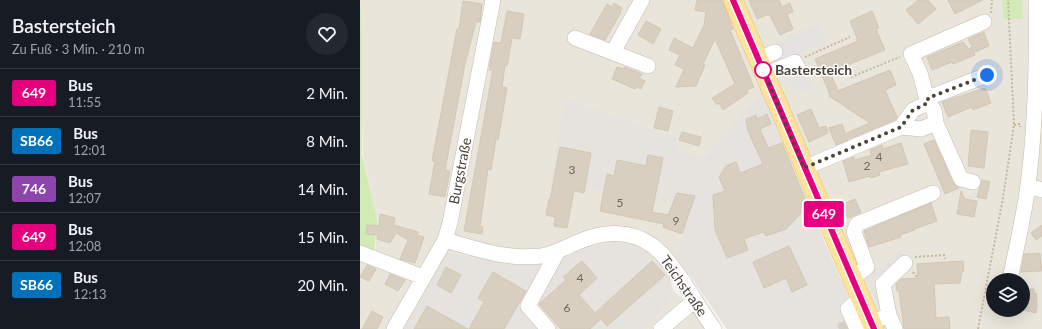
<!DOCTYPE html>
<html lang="de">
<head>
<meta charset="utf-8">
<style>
	:root { --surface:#171b24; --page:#242831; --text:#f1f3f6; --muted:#9ea1a6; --line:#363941 }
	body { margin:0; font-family:Lato,sans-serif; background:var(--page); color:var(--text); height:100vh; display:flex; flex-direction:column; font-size:15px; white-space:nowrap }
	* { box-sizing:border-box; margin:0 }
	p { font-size:13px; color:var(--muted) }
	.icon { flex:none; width:22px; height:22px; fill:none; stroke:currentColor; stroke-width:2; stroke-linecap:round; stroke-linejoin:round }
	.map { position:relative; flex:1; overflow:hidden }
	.side { display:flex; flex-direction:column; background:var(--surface); width:360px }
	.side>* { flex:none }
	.badge { padding:0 8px; border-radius:3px; font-size:14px; line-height:26px }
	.fabs { position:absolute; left:626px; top:273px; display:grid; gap:8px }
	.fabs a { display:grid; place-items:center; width:44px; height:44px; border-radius:50%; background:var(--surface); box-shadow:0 4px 16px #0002; font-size:20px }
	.you { position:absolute; width:20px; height:20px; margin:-10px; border:3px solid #fff; border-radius:50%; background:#1a73e8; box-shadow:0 0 0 6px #1a73e833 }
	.map>.badge { position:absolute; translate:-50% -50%; box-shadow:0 0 0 2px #fff }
	.round { display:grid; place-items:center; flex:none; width:42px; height:42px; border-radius:21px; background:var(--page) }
	.overview { display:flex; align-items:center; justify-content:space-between; height:68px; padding:0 12px }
	h1 { font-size:19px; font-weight:600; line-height:30px }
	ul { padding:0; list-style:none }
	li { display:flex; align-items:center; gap:12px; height:48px; padding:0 12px; border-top:1px solid var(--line) }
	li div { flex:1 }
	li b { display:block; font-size:15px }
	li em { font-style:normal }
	li .badge { min-width:44px; font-weight:700; text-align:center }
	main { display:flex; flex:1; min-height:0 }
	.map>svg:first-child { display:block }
</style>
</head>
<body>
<main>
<section class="side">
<div class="overview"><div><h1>Bastersteich</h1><p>Zu Fuß · 3 Min. · 210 m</p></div><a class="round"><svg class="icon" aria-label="heart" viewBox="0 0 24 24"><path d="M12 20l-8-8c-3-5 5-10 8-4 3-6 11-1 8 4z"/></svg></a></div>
<ul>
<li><span class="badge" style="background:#e6007e;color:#fff">649</span><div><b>Bus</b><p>11:55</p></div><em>2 Min.</em></li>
<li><span class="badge" style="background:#0072bc;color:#fff">SB66</span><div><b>Bus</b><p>12:01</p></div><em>8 Min.</em></li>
<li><span class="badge" style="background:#8e44ad;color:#fff">746</span><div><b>Bus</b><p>12:07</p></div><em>14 Min.</em></li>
<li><span class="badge" style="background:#e6007e;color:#fff">649</span><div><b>Bus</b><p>12:08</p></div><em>15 Min.</em></li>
<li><span class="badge" style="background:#0072bc;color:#fff">SB66</span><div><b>Bus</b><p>12:13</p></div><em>20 Min.</em></li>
</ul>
</section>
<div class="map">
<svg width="682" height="329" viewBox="0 0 682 329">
	<rect width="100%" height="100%" fill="#f6f3ec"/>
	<!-- residential -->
	<path fill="#eae5da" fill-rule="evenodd" d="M0 0H682V329H503L402 91 343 158 317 148 318 137 205 99 200 130 203 189 223 193 242 189 281 196 295 201H307L332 211 315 254 330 274 310 278 301 264 256 241 237 245 185 263 145 264 95 253 80 258 43 329H0V250L15 255 17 223 3 156ZM633 280H663V310H633Z
		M313 290 330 306 345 329H284L311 301Z"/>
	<!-- industrial -->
	<path fill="#e6e2dd" d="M402 91 466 245 503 329H367L315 254 332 210 307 201H295L281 196 242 189 223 193 190 187 205 99 318 137 317 148 343 158Z
		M256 241 275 246 288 254 301 264 310 278 313 290 311 301 284 329H43L80 258 87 253H95L145 264 185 263 237 245Z"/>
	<!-- green -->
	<path fill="#d2eab5" d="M0 0 2 34V155L17 221 14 255 0 250Z
		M642 0H662L663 19H644Z"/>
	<!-- parking -->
	<path fill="#e5e3e0" d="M459 24 467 42 420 62 412 44Z
		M443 66 453 90 444 94 440 86 433 89 426 73Z
		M388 141 396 163 382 169 373 147Z
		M541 251 545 256 513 279 525 310 520 312 506 276Z"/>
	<!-- building -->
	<path fill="#d8cfc1" stroke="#d3c7b4" d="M337 0H362L373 29 370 30 394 87 387 90 388 93 363 110 359 103 357 105 352 98 375 84 355 39 343 64 345 65 336 86 316 87 324 69 315 65 320 55 309 50 314 38 333 48 344 25 346 12 335 10Z
		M389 0H419L422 7 430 3 433 12 427 14 433 29 420 35 409 14 397 19Z
		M558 0H568L576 9 558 24 546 10Z
		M588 0H623L595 14Z
		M103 1 122 4 120 22H116L105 64 85 170 90 171 85 197 69 194 75 161H72L97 29H99Z
		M254 3 262 8 260 12H261L245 40 230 34 247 4 252 7Z
		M147 11 164 14 160 39 152 38 147 66 145 65 142 87 147 88 138 140 136 139 131 170 128 169 120 226 123 227 122 234 104 231 133 70H129L134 42 141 43Z
		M512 11 519 28 516 29 525 50 470 72 478 91 530 70 536 85 525 90 537 117 535 120 489 139 487 133 510 123 469 96 470 95 455 59 498 41 490 21Z
		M286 21 301 29 293 44 278 35Z
		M624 32 629 46 615 52 608 39Z
		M603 42 609 49 611 47 615 55 593 64 592 62 572 70 567 57Z
		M257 67 264 69 265 67 282 74 279 78 285 81 281 89 276 86 275 89 252 79Z
		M625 88 631 103 613 110 612 107 588 117 582 102Z
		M299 107 313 111 308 131 294 128Z
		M451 109 459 128 466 126 468 133 449 142 437 115Z
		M407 114 411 124 400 129 408 148 422 143 448 206 426 229 406 236 403 232 384 239 388 250 367 258 355 230 353 195 365 191 359 177 366 166 376 162 380 173 403 164 388 131 386 119 396 115 397 119Z
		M482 124 488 140 476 145 469 128Z
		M611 130 628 132 624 168 608 166Z
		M322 132 341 137 339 146 319 140Z
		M574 140 593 183 599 188 585 194 564 144Z
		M541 143 548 164 519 172 520 175 511 178 510 176 489 182 483 161 494 157 495 160 512 155 510 150 522 145 523 149Z
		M200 147 231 153 224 193 214 191 207 228 194 226 195 217 186 215 189 199 190 200Z
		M288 155 303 158 292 212 308 215 317 193 335 196 322 234 303 227 304 224 240 211 247 174 254 176 257 160 286 166Z
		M622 180 630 182 626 199 617 197Z
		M601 191 605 199 617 201 614 217 597 214Z
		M495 199 501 212 488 218 482 205Z
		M571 203 577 221 554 229 555 230 540 235 541 237 509 247 504 231Z
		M20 214 35 218 34 225 58 232 57 235 64 237 55 263 40 259 48 240 36 233 30 243 17 239 18 235 6 234 7 225 19 226Z
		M682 225V236L676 240 671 233Z
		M429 246 447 285 432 292 426 278 404 288 393 262Z
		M680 253 682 271 661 272 664 254Z
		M222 261 237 278 219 295 235 313 292 261 305 275 247 326 241 319 230 329H201L179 304 206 280 203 277Z
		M603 261 604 271H602L600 283 574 284 576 318 589 317 590 329H544L539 291H537L536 284 541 279 558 278 557 264Z
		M7 265 16 269 9 281 0 277Z
		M86 267 101 275 91 293 77 285Z
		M133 272 166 291 144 329H109L124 302 118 298Z
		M30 274 45 280 38 291 25 284Z
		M663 289H674V293H676L677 305 676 313 663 310Z
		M67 306 108 329H54Z
		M12 311 23 317 17 329H2Z"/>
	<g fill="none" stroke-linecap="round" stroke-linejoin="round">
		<!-- minor-tunnel -->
		<path stroke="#d4d0c8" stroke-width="15" stroke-dasharray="15 8" stroke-linecap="butt" d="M484 321 487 329"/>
		<!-- minor casing -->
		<g stroke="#c2bbae" stroke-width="16">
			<path id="minor" d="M215 38 288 66
				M253 52 282 0
				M398 59 415 52
				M405 75 435 62 438 68
				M568 98 627 75
				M568 103 560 73 551 54 624 22
				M576 123 601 179 613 182
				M444 168 541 127 561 129 576 123 574 110 568 103 553 110 541 127
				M668 186 682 190
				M85 240C116 249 148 260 181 256 194 254 206 247 218 242 243 231 270 229 293 246 316 264 336 304 354 329
				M0 253 63 277
				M493 278 507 267 494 232 497 224 573 193
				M650 280C656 248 664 217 668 185 676 123 677 62 676 0
				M529 315 523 284 545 263
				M520 319 529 315 535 329
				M34 329 85 240 90 223 133 0
				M188 329 168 306 198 251
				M301 329 334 301
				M497 329 488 309 501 298"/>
		</g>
		<!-- major casing -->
		<g stroke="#e6c16a" stroke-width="20">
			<path id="major" d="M373 0 514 329"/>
		</g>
		<!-- path -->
		<path stroke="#c4b79f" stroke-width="2" stroke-dasharray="2 2" stroke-linecap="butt" d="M631 13 632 0
			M445 57 490 37
			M491 77 540 57
			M654 125 660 124V127
			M555 257 584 255 585 259
			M553 272 558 278
			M618 329 643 198 654 125 648 0"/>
		<!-- minor -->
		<use href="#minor" stroke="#fff" stroke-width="15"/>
		<!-- major -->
		<use href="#major" stroke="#ffe39c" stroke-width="19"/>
	</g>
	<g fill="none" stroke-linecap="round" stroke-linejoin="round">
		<!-- line casing -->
		<g stroke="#fff" stroke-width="9">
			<path id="line" d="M373 0 514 329"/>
		</g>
		<!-- line -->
		<use href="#line" stroke="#e6007e" stroke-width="6"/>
		<!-- walk -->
		<path stroke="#4b4439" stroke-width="4" stroke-dasharray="0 7.2" d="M403 70 402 67 444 168 541 127 553 110 568 103V98L627 75"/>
	</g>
	<!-- markers -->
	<circle fill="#fff" stroke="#e6007e" stroke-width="2" cx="403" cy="70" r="8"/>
	<g text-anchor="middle" stroke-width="3" stroke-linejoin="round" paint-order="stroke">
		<!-- number labels -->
		<g font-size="12" fill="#6e675b">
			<text x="519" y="161">4</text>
			<text x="507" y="170">2</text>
			<text x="212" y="174">3</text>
			<text x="260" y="207">5</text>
			<text x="316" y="225">9</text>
			<text x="220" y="282">4</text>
			<text x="207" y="312">6</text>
		</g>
		<!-- stop labels -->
		<g font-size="14" font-weight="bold" fill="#4b4439" stroke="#fff" text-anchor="start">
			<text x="415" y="75">Bastersteich</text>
		</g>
		<!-- street labels -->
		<g font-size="14" fill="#4b4439" stroke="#fff">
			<text transform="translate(100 171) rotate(-79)" y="5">Burgstraße</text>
			<text transform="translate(324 286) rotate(55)" y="5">Teichstraße</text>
		</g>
	</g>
</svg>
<div class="fabs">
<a><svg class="icon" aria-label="layers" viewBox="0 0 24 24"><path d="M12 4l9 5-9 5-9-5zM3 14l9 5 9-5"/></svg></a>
</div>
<div class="you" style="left:627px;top:75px"></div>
<b class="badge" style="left:464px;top:214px;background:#e6007e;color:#fff">649</b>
</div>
</main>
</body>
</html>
